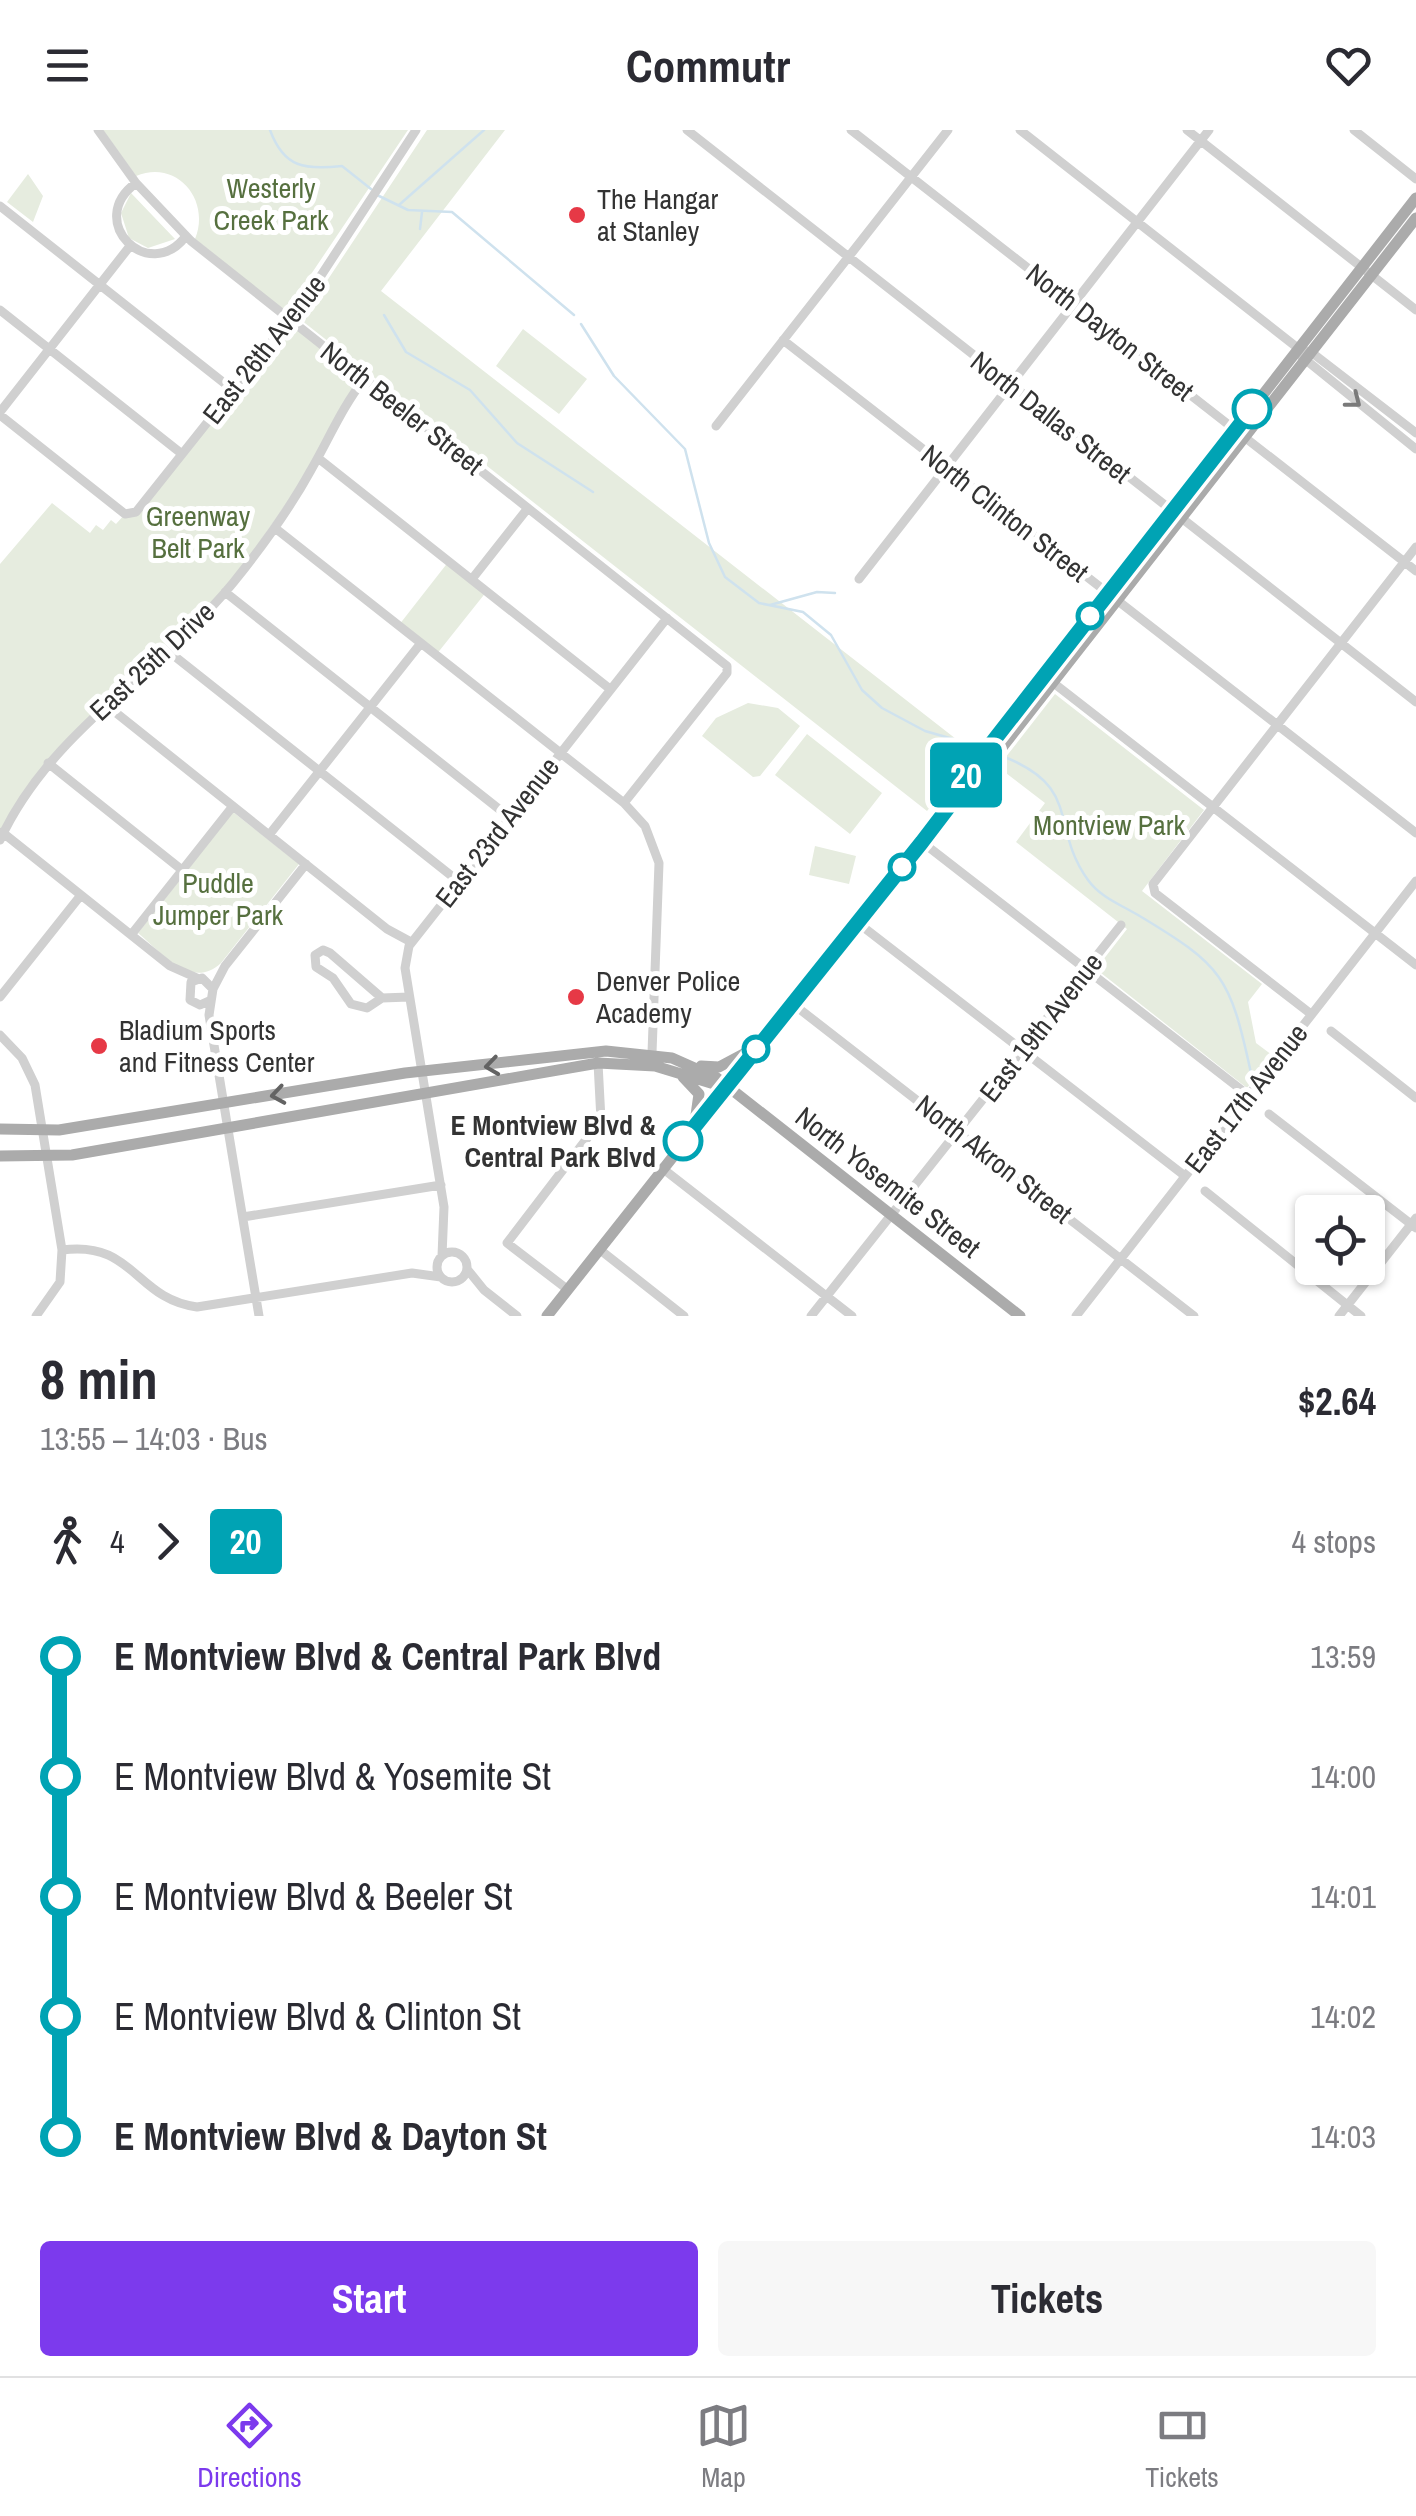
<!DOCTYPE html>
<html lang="en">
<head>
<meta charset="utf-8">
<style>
	:root { --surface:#fff; --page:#f7f7f7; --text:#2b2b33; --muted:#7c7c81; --line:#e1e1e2; --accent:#7c3aed }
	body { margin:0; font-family:"Archivo Narrow",sans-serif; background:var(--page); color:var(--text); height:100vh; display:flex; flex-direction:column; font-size:38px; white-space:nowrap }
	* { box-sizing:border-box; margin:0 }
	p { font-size:32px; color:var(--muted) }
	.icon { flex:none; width:55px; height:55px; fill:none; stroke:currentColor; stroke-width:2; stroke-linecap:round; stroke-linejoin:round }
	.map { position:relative; height:1186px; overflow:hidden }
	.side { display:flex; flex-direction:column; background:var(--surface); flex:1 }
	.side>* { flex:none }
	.badge { padding:0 20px; border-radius:8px; font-size:35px; line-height:65px }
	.fabs { position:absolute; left:1295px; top:1065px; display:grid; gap:20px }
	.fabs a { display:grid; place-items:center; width:90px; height:90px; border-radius:10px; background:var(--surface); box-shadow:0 2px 8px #0004; font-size:50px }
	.map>.badge { position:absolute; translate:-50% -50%; box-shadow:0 0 0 5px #fff }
	.legs { display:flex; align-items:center; gap:15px; height:110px; padding:0 40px; font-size:32px }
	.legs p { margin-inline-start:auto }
	.overview { display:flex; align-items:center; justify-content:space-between; height:170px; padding:0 40px }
	h1 { font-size:55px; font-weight:700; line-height:75px }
	.button { display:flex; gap:20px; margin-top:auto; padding:20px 40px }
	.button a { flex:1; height:115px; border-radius:10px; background:var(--accent); color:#fff; font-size:40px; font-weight:700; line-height:115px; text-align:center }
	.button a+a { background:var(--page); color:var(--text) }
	ul { padding:0 40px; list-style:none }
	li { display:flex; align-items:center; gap:35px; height:120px; font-size:38px }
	li i { display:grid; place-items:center; width:15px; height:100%; margin:0 12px; background:currentColor }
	li i::after { content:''; width:25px; height:25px; margin:-12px; border:8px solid; border-radius:50%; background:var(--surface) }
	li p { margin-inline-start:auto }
	li:first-child i { background:linear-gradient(#0000 50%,currentColor 0) }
	li:last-child i { background:linear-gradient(currentColor 50%,#0000 0) }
	header { display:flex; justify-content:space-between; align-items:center; height:130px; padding:0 40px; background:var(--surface); font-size:45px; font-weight:700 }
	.tabs { display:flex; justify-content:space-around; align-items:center; height:140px; border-top:2px solid var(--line); background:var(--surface); font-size:28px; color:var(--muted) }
	.tabs a { display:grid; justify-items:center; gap:5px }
	.tabs .selected { color:var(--accent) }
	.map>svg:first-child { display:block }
</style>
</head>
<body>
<header><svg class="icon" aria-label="menu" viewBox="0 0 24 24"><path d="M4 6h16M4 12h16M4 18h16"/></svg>Commutr<svg class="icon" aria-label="heart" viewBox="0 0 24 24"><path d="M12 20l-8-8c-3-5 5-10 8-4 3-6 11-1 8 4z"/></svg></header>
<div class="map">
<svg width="1416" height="1186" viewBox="0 0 1416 1186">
	<rect width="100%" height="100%" fill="#fff"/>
	<!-- green -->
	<path fill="#e6ecdf" d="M103 0H408L289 177 282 179 195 109C211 70 177 29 136 46Z
		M427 0H505L381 161 974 623 927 681 301 190Z
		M28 44 43 66 33 92 7 72Z
		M131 63 175 109 148 118 129 108 121 83Z
		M289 189 365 248 322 322 225 462 70 607 0 710V434L52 373 90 403 96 395 103 400 111 390 116 394 125 384 131 385Z
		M523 199 587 249 559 284 496 236Z
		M449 431 487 461 436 525 399 495Z
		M1055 564 1204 680 1142 761 1262 854 1248 872 1256 913 1272 925 1247 958 1096 839 1127 799 1016 712 1045 673 998 637Z
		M748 573 778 578 800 596 760 646 753 647 702 606 716 588Z
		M807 604 882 663 850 704 775 645Z
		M233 682 299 734 221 833C191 861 161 822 138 803Z
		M815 716 856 726 849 754 809 745Z"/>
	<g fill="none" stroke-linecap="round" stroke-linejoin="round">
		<!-- stream -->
		<path stroke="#cfe2ee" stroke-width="2.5" d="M270 0C284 38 305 40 342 36L371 59
			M377 65 408 80 452 82 574 185
			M399 75 484 0
			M420 99 422 82
			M384 185 406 222 470 260 517 313 593 362
			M581 194 614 246 685 319 709 413 725 447 759 473 803 482 831 505 862 560 882 578 925 601 981 617
			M770 475 817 462 835 463
			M1002 626C1083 657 1049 696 1088 750 1100 767 1121 775 1138 785 1223 836 1230 846 1251 943"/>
		<!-- minor -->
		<path stroke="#d0d0d0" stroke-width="9" d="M98 0 136 53 191 111 727 536V543L624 673
			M687 0 1416 572
			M851 0 1416 441
			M1020 0 1299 219 1311 222 1416 303
			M1187 0 1416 180
			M1354 0 1416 49
			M136 53C84 91 149 155 186 106
			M0 76 233 260
			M0 180 182 324
			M783 210 1416 703
			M1301 226 1416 319
			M0 282 130 116
			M0 285 125 384 136 382 307 167 416 0
			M716 296 948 0
			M318 328 610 559
			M275 398 624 673 645 696 659 733 652 923
			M472 449 528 378
			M859 449 1209 0
			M225 462 509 687
			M168 521 458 751
			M1051 551 1416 835
			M105 574 387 799 411 812
			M48 633 182 740
			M2 702 170 836 197 848
			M269 705 421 513
			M0 710C51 600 159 543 233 453 262 417 289 380 311 340 329 309 342 277 365 248
			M922 712 1248 965
			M858 793 1185 1046
			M131 805 233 676
			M213 859 225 836 306 734
			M0 867 81 765
			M382 868 367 878 351 874 333 848 316 837 315 825 323 820 330 823 382 868 409 867
			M211 870 200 875 190 870 191 852 202 848 213 859 209 885 259 1186
			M793 874 1194 1186
			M1311 884 1155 763 1153 754 1416 417
			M1331 901 1416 968
			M0 905 22 928 35 955 62 1120 60 1152 36 1186
			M1269 984 1416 1098
			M662 1038 852 1186
			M1205 1061 1361 1186
			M243 1087 441 1055
			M599 1119 684 1186
			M62 1120C134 1110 135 1169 197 1177L412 1143 441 1147
			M437 1137a15 15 0 1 1 30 0a15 15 0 1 1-30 0Z
			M442 1126 444 1077 405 838 409 816 667 488
			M467 1139 484 1160 517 1186
			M567 1159 507 1113 601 990 598 933
			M811 1186 1121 795
			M1076 1186 1416 751
			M1339 1186 1416 1088"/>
		<!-- major -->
		<path stroke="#ababab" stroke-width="11" d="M954 670 964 666 1416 88
			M701 936 719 937 749 921
			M683 947 699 964 695 992
			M0 999 59 1000 405 943 606 921 672 928 717 948 1020 1186
			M0 1026 72 1025 598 933 655 936 724 957
			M547 1186 922 712 954 670 956 659 1416 68"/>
	</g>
	<!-- one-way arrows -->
	<defs><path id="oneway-chevron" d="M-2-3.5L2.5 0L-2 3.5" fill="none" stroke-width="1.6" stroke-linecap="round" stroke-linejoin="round" transform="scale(2.5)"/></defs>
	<use stroke="#7a7a7a" href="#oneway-chevron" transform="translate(1354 271) rotate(38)"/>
	<g stroke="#636363">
		<use href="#oneway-chevron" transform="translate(492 936) rotate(172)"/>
		<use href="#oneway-chevron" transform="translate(278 965) rotate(171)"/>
	</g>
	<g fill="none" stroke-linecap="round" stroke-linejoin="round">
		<!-- line-1 casing -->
		<g stroke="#fff" stroke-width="22">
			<path id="line-1" d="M683 1011 922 712 954 670 956 659 1252 279"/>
		</g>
		<!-- line-1 -->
		<use href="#line-1" stroke="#00a3b4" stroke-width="15"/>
	</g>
	<!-- markers -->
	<g fill="#e63946" stroke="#fff" stroke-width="4">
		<circle cx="577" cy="85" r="10"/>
		<circle cx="576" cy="867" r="10"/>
		<circle cx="99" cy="916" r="10"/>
	</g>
	<g fill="#fff" stroke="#00a3b4" stroke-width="5">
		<circle cx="1252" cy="279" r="18"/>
		<circle cx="1090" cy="486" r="12"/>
		<circle cx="902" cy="737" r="12"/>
		<circle cx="756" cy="919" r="12"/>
		<circle cx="683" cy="1011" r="18"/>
	</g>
	<g text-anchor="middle" stroke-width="10" stroke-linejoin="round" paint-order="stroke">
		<!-- park labels -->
		<g font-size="28" fill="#56703f" stroke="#fff">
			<text x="271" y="68">Westerly<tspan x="271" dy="32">Creek Park</tspan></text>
			<text x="198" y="396">Greenway<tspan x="198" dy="32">Belt Park</tspan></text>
			<text x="1109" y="705">Montview Park</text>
			<text x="218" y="763">Puddle<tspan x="218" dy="32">Jumper Park</tspan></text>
		</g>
		<!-- poi labels -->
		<g font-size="28" fill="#333" stroke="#fff" text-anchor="start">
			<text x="597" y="79">The Hangar<tspan x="597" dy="32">at Stanley</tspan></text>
			<text x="596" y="861">Denver Police<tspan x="596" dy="32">Academy</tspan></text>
			<text x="119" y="910">Bladium Sports<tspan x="119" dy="32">and Fitness Center</tspan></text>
		</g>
		<!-- street labels -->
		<g font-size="28" fill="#333" stroke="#fff">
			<text transform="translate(1110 202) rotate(38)" y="10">North Dayton Street</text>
			<text transform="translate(264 219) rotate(-52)" y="10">East 26th Avenue</text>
			<text transform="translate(402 278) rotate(38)" y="10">North Beeler Street</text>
			<text transform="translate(1051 287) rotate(38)" y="10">North Dallas Street</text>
			<text transform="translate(1005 383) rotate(38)" y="10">North Clinton Street</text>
			<text transform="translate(152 531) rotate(-43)" y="10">East 25th Drive</text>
			<text transform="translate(497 702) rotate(-52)" y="10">East 23rd Avenue</text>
			<text transform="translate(1041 897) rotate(-52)" y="10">East 19th Avenue</text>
			<text transform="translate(1246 968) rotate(-52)" y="10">East 17th Avenue</text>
			<text transform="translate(994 1029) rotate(38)" y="10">North Akron Street</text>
			<text transform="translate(888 1052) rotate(38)" y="10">North Yosemite Street</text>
		</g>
		<!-- stop labels -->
		<g font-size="28" font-weight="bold" fill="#333" stroke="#fff" text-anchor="end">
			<text x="656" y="1005">E Montview Blvd &amp;<tspan x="656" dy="32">Central Park Blvd</tspan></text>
		</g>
	</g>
</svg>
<div class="fabs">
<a><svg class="icon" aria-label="locate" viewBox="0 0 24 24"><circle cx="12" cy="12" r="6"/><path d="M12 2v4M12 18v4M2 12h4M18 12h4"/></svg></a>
</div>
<b class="badge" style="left:966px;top:645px;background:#00a3b4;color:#fff">20</b>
</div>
<section class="side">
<div class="overview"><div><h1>8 min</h1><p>13:55 – 14:03 · Bus</p></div><b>$2.64</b></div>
<div class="legs"><svg class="icon" aria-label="walk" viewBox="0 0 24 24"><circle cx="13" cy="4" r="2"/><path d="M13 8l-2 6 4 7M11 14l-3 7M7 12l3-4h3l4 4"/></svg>4<svg class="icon" aria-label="forward" viewBox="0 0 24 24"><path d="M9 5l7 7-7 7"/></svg><b class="badge" style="background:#00a3b4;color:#fff">20</b><p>4 stops</p></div>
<ul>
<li><i style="color:#00a3b4"></i><b>E Montview Blvd &amp; Central Park Blvd</b><p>13:59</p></li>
<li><i style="color:#00a3b4"></i><span>E Montview Blvd &amp; Yosemite St</span><p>14:00</p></li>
<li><i style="color:#00a3b4"></i><span>E Montview Blvd &amp; Beeler St</span><p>14:01</p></li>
<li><i style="color:#00a3b4"></i><span>E Montview Blvd &amp; Clinton St</span><p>14:02</p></li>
<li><i style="color:#00a3b4"></i><b>E Montview Blvd &amp; Dayton St</b><p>14:03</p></li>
</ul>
<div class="button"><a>Start</a><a>Tickets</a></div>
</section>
<nav class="tabs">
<a class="selected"><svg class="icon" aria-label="directions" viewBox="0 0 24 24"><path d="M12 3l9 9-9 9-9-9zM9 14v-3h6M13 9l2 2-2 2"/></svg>Directions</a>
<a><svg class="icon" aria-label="map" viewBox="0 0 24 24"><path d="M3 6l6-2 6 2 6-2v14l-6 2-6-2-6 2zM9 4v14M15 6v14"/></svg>Map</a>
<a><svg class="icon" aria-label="tickets" viewBox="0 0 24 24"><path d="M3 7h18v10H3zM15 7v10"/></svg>Tickets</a>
</nav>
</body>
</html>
